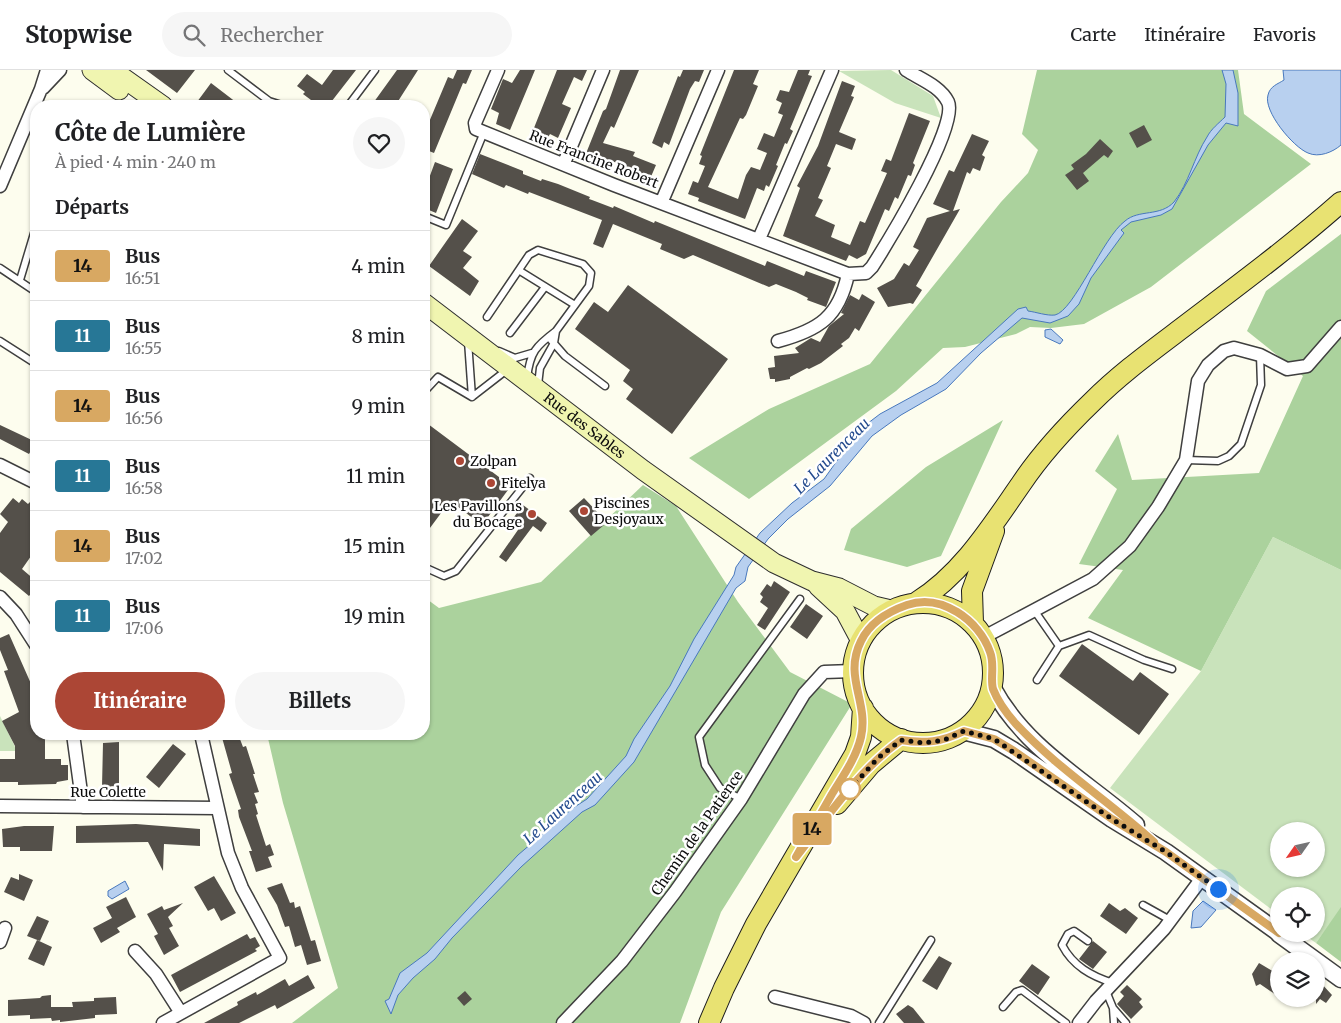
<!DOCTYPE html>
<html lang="fr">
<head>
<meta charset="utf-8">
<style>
	:root { --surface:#fff; --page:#f6f6f6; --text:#202124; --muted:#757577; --line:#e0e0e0; --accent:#ac4635 }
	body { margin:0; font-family:Merriweather,serif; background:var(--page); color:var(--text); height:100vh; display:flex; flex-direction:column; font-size:19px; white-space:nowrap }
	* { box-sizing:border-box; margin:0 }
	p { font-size:16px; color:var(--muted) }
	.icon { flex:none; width:28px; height:28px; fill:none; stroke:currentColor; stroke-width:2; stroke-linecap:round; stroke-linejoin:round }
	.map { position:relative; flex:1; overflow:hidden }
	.sheet { position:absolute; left:30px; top:30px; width:400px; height:640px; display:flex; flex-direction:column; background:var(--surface); border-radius:20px; box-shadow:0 1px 4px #0004 }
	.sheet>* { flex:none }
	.badge { padding:0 10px; border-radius:4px; font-size:18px; line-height:32px }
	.needle { width:32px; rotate:236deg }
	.tools { position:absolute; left:1270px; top:752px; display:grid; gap:10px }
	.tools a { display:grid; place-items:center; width:55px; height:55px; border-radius:50%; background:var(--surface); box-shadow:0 1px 4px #0004; font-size:25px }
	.you { position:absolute; width:25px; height:25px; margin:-12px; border:4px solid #fff; border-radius:50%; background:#1a73e8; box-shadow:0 0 0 8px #1a73e833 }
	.map>.badge { position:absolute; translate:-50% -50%; box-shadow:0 0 0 2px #fff }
	h2 { padding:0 25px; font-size:19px; line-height:45px }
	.round { display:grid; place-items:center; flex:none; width:52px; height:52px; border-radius:26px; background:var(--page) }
	.summary { display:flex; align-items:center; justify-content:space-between; height:85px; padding:0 25px }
	h1 { font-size:24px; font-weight:700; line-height:38px }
	.button { display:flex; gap:10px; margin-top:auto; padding:10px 25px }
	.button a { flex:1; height:58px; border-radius:30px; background:var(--accent); color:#fff; font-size:20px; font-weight:700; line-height:58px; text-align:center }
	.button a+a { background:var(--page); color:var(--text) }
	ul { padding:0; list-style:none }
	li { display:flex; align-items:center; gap:15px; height:70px; padding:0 25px; border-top:1px solid var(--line) }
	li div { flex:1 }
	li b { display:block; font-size:19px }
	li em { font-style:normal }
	li .badge { min-width:55px; font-weight:700; text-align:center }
	header { display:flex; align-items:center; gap:30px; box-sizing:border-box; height:70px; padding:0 25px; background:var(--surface); border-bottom:1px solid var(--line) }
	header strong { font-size:24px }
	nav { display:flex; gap:28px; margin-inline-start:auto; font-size:18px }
	.search { width:350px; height:45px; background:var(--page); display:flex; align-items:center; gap:12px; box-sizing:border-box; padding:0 18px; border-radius:28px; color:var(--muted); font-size:19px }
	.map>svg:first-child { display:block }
</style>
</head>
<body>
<header>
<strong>Stopwise</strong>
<div class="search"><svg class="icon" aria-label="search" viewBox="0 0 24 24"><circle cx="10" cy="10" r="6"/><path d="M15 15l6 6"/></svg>Rechercher</div>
<nav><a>Carte</a><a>Itinéraire</a><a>Favoris</a></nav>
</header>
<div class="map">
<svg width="1341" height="953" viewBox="0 0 1341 953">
	<rect width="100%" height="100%" fill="#fdfdee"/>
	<!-- green -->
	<path fill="#c9e3bb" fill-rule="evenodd" d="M891 0 933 26 941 48 895 33 839 1Z
		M1273 467 1341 500V839L1316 873 1303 864H1316V826H1279V845L1110 718 1201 601ZM1279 761H1316V799H1279Z
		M0 646 17 681H0Z"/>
	<!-- forest -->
	<path fill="#abd29d" d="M1037 0H1238L1244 44 1311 94 1151 217 1084 254 1051 258 1030 257 1016 264 965 277 943 278 896 321 749 429 689 388 769 339 870 294 1001 132 1028 103 1038 80 1022 64Z
		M1341 164V500L1273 467 1201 601 1088 548 1123 500 1079 494 1117 419 1095 401 1118 364 1132 410 1259 403 1303 306 1247 261 1266 221Z
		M1003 350 941 486 907 497 844 480 851 459 926 397Z
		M643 415 676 436 738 532 790 602 852 634 721 842 680 953H292L338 918 283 733 267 664H424V527L439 538 541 512Z
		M1341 837V892L1316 873Z"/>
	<!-- water -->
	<path fill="#b8d0ef" stroke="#4878bd" d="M1222 0H1233L1238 23V56L1226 53 1208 75 1172 139 1161 145 1131 152 1121 160 1124 163 1091 208 1079 234 1068 246 1050 253 1022 248 981 283 946 319 901 345 872 366 830 416 788 449 768 469 748 497 745 511 736 518 634 692 595 735 582 742 521 797 452 868 435 889 413 908 398 925 391 944 385 931 389 929 400 903 427 883 518 785 573 738 587 729 626 686 634 669 670 616 694 569 734 505 736 497 760 463 792 433 824 409 859 360 880 344 937 313 1018 239 1026 237 1028 241C1036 242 1047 246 1055 245 1074 241 1103 167 1125 151 1139 139 1160 147 1174 132 1189 113 1194 87 1207 67 1211 59 1219 53 1225 47L1226 14Z
		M1283 0H1341V75C1333 82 1319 88 1308 83 1293 77 1263 41 1268 25 1270 16 1278 14 1284 10Z
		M1051 259 1063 270 1060 274 1045 267V260Z
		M125 811 129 819 112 829 108 826V821Z
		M1203 831 1216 840 1201 857 1191 858 1193 841Z"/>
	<!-- building -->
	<path fill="#54504a" d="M146 0H195L177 23Z
		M333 0H356L328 36H319L303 24 305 22 297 16 307 4 322 15Z
		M397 0H418L395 36H371Z
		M457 0H472L466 14 463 13 434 83 424 79V64L448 7 453 9Z
		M520 0H535L510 60 496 54 499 43 491 39 503 9 512 13Z
		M557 0H587L582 11 574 7 562 34 571 38 558 68 550 64 544 74 530 68Z
		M620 0H639L614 58 611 56 603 73 635 82 633 86 656 95 650 109 642 106 641 109 615 99 617 93 600 87 598 92 585 86 603 41 606 39Z
		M683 0H704L699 12 695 11 690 19 669 75 664 72 662 78 652 73 678 6 680 7Z
		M734 0H759L753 14 758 16 746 45 743 49 740 48 708 117 738 129 746 105 751 97 760 100 767 83 757 79 764 63 774 67 783 45 778 43 782 33 776 30 780 20 789 22 798 0H810L808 5 812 6 790 59 793 61 787 74 785 73 776 95 778 96 769 117 766 115 764 121 757 118 745 149 698 131 699 128 688 124 693 111 698 113 705 96 699 94 702 86 700 85Z
		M842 11 855 16 851 26 854 27 839 62 856 69 852 80 836 74 827 96 831 98 818 128 823 130 815 146 835 155 831 167 850 175 860 151 865 153 887 103 881 101 886 89 891 91 909 43 930 51 913 93 915 95 911 106 908 105 898 129 895 127 889 141 885 139 866 184 857 189 849 185 846 191 783 166 800 118 797 116 818 76Z
		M211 13 241 36H194Z
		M1144 55 1152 70 1137 78 1129 63Z
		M972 64 989 71 982 85 985 87 980 101 973 98 970 104 967 102 953 141 960 139 916 216 922 220 913 234 910 233 888 237 877 218 894 209 904 193 909 196 919 180 913 177 927 148 950 141 933 134 949 100 954 102Z
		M1100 69 1113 81 1108 88 1104 85 1083 103 1089 111 1077 120 1065 105 1074 99 1071 95 1086 84Z
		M480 84 523 101V104L541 111 542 109 558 114 590 127 589 129 592 130 613 138 614 136 654 153 655 151 765 196 767 191 804 206 806 201 836 212 826 237 807 230 808 228 796 222 776 214 769 217 693 185 684 189 660 179 662 174 613 154 603 178 593 174 602 150 529 122 528 124 506 115 504 118 472 104Z
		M435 92 453 99 436 143 424 138V122Z
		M462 149 478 161 463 181 472 187 463 198 479 211 470 226 429 196Z
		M628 215 728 289 672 364 626 329 633 319 623 311 630 300 575 259 594 232 608 242Z
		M862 224 875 232 859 261 855 258 849 268 841 274 843 276 821 293 809 299 807 298 790 307V309L775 312V309H770L768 298 775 297 774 286 799 283 795 278 811 268 820 272 829 256 844 244 841 243 850 225 859 230Z
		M424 351 511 416 482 455 450 431 424 466Z
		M0 355 36 372 29 384 0 369Z
		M13 428 19 433 22 429 28 434 30 432 36 437V479L22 499 36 511V518L29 526 0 502V463L8 452 0 444Z
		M584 428 601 446 598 448 604 455 591 466 569 441Z
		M523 435 547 453 541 462 533 456 506 492 499 487 520 457 511 451Z
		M774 511 790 522 765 560 757 555 768 538 760 532 763 527 760 524 767 514 771 517Z
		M806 534 823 546 807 569 790 557Z
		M9 564 36 625V664H45V689H61V695H68V710L57 712 56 714 18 715V712H0V689H15V676L2 651 19 642 4 601 8 600 0 580V568Z
		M1082 574 1133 611 1140 602 1169 624 1139 665 1059 606Z
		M221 664H238L243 677 246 676 255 704H253L259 722 254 723 258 733 255 734 258 744 256 745 266 776 270 774 274 785 268 787 272 797 256 802 249 781H252L239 747 238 740 241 739 229 704 232 703Z
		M119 672V716L102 717 103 673Z
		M173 674 186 684 159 718 146 707Z
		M136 754 200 759V776L164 774 163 801 148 772 76 773V756Z
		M24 756H54L52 781H20V777H3L2 759Z
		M19 804 33 810 24 831 4 822 11 807 19 810Z
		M214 806 236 843 221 851 214 838 208 841 194 817Z
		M282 813 290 833 294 832 295 838 300 836 311 871 315 870 321 891 307 895 301 875 295 877 289 856 285 857 277 835 267 818Z
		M126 827 136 847 117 858 120 862 101 873 93 858 112 848 106 837Z
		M183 833 168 847 173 856 169 858 179 876 164 885 154 866 158 864 147 844 162 836 164 840Z
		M1109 833 1120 841 1125 838 1138 848 1126 864 1100 846Z
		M37 846 49 851 40 871 27 866Z
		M247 864 250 869 255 867 260 876 255 879 257 881 180 922 171 905Z
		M37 870 52 877 44 896 28 889Z
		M1093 871 1107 882 1093 899 1079 889Z
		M939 886 952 893 937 920 922 911Z
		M1259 893 1279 905V927L1260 914 1256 916 1252 904Z
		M1032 894 1050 907 1038 925 1019 911Z
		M308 905 315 918 277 939 275 935 239 953H204L238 935 237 932 256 922 257 925 285 909 289 916Z
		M1320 912 1332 925 1326 933 1320 929 1316 934V914L1318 915Z
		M1127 915 1142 929 1139 932 1143 937 1131 949 1117 934 1124 926 1120 922Z
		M465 921 472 929 464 936 457 928Z
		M51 925V937H73L72 932 94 931V928L116 927 117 944 95 945V948L60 952V950L52 951 51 948 30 949V945L8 946V930L40 928 42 926Z
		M908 935 913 938 925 953H904L896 944Z"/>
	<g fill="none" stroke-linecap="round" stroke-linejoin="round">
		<!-- service casing -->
		<g stroke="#3f3f3f" stroke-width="9">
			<path id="service" d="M228 0 269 31 285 36
				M348 36 375 0
				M424 146 446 155 484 62
				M0 198 36 222
				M520 201 575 235
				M20 210 35 160 36 129
				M487 247 529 185 538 180 583 194 591 203 589 216 556 261
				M510 263 545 217
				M551 270 565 286 605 316
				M0 271 36 294
				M468 271 472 327
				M499 281 515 288 532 283
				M527 308C530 282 536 276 556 261L554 273 540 298 538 315
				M424 322 438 307 472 327
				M472 327 508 299
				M1186 390 1218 391 1229 386 1241 374 1261 315 1260 285
				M424 497 444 506 456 501 530 408
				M1034 540 1059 576 1037 610
				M1059 576 1089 565 1144 590 1172 599
				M741 729 720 718 705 695 699 667 800 529
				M1143 835 1170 850
				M1088 871 1074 861 1068 864 1062 875C1073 896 1091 906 1113 913
				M1106 921 1113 938 1114 953
				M1003 937 1016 922 1022 920 1066 953
				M1113 938 1126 953
				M879 953 931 870"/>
		</g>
		<!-- minor casing -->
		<g stroke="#3f3f3f" stroke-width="15">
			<path id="minor" d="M498 0 475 53 476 59 614 115 848 204 866 203 872 197C888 172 959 56 948 32 940 16 920 9 906 0
				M43 18 60 0
				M564 93 603 0
				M0 116 41 19 47 0
				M662 131 718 0
				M759 169 832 0
				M778 271C819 260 839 247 848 204
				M0 395 36 413
				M0 527 16 544 36 575
				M984 567 1093 509 1130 476 1158 437 1186 390 1198 311 1208 295 1224 281 1234 278 1260 285 1287 299 1307 296 1341 257
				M73 664 83 737
				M0 736 217 738
				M0 872 5 858
				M135 881 156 904 181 943
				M775 927 851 946 864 953
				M163 953 280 888 242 818 228 783 201 664
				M563 953 622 891 675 822 741 729 804 624 824 602 853 601
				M1079 953 1096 931 1164 859 1202 808"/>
		</g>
		<!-- tertiary casing -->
		<g stroke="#3f3f3f" stroke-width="19">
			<path id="tertiary" d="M992 617C1025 679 1086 711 1136 755
				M963 661 994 669 1014 681 1112 749 1166 782 1279 863
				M1279 864 1341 909"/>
		</g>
		<!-- secondary casing -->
		<g stroke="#2e2e2e" stroke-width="21">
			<g id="secondary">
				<path d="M92 0 119 20"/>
				<path d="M112 0 163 36"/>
				<path id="s1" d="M424 233 643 400 774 493 812 511 839 518 874 536 891 540"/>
				<path d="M818 516 845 541 861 571"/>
			</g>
		</g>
		<!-- primary casing -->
		<g stroke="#1d1d1d" stroke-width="22">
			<path id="primary" d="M917 532C962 504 991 457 1021 414 1041 384 1067 356 1093 331 1119 305 1149 283 1178 261 1233 219 1289 178 1341 132
				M853 603a70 70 0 1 1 140 0a70 70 0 1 1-140 0Z
				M973 553 972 521 994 461
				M837 734 871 694 901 669
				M709 953 724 918 756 854 855 684 861 667 863 638"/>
		</g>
		<!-- service -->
		<use href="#service" stroke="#fff" stroke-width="6"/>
		<!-- minor -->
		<use href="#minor" stroke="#fff" stroke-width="12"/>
		<!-- tertiary -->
		<use href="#tertiary" stroke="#fff" stroke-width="16"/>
		<!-- secondary -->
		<use href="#secondary" stroke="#f0f5b0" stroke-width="19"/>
		<!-- primary -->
		<use href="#primary" stroke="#e8e272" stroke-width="20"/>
	</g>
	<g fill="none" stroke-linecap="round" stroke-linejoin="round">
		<!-- line casing -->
		<g stroke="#fff" stroke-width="11">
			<path id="line" d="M1154 772C1109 731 1058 699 1016 654 1007 644 998 632 993 619 990 609 995 594 990 582 979 550 941 523 907 535 887 542 870 552 861 571 843 607 869 632 861 667 856 688 843 706 832 724 820 745 808 766 796 787 828 746 859 700 901 670 925 674 942 672 964 661L994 669 1014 681 1112 749 1166 782 1279 863"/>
		</g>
		<!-- line -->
		<use href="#line" stroke="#d8a862" stroke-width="8"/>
		<!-- walk -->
		<path stroke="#0c0c0c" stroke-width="5" stroke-dasharray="0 9" d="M850 719 878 688 901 670 923 673 944 670 964 661 994 669 1112 749 1166 782 1218 819"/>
	</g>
	<!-- markers -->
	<g fill="#ac4635" stroke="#fff" stroke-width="2">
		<circle cx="460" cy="391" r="5"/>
		<circle cx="491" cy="413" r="5"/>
		<circle cx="584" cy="441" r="5"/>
		<circle cx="532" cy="444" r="5"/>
	</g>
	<circle fill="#fff" stroke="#d8a862" stroke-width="2.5" cx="850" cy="719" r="10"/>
	<g text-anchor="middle" stroke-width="5" stroke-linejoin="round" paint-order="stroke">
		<!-- street labels -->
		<g font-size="14" fill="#0c0c0c" stroke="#fff">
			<text transform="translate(594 89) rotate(21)" y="5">Rue Francine Robert</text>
			<text dy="5" stroke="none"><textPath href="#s1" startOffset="202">Rue des Sables</textPath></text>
			<text x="108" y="727">Rue Colette</text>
			<text transform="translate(697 763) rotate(-55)" y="5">Chemin de la Patience</text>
		</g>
		<!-- poi labels -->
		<g font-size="14" fill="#0c0c0c" stroke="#fff" text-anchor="start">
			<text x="470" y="396">Zolpan</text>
			<text x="501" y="418">Fitelya</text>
			<text x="594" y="438">Piscines<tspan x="594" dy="16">Desjoyaux</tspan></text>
			<text x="522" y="441" text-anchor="end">Les Pavillons<tspan x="522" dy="16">du Bocage</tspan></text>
		</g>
		<!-- water labels -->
		<g font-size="15" font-style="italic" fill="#254c8f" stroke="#fff">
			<text transform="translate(832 386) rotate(-45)" y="5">Le Laurenceau</text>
			<text transform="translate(563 738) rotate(-42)" y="5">Le Laurenceau</text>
		</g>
	</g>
</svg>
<div class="tools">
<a><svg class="needle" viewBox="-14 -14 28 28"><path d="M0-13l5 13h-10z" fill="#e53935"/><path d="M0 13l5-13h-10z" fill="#757577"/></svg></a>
<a><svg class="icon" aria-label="locate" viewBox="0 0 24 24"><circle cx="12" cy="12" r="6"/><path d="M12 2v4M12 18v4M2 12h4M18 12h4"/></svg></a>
<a><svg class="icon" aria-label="layers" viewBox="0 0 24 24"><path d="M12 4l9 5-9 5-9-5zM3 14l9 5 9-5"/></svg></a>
</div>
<div class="you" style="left:1218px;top:819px"></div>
<b class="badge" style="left:812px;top:759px;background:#d8a862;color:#111">14</b>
<section class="sheet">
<div class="summary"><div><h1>Côte de Lumière</h1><p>À pied · 4 min · 240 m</p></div><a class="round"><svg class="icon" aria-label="heart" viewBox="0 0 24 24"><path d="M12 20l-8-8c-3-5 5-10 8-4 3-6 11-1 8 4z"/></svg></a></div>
<h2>Départs</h2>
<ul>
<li><span class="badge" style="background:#d8a862;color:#111">14</span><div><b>Bus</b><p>16:51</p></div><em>4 min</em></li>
<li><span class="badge" style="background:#277796;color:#fff">11</span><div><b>Bus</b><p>16:55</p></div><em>8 min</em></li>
<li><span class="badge" style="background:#d8a862;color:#111">14</span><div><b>Bus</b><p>16:56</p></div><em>9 min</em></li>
<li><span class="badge" style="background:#277796;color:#fff">11</span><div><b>Bus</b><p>16:58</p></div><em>11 min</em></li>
<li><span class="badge" style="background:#d8a862;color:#111">14</span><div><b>Bus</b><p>17:02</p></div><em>15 min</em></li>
<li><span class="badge" style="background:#277796;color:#fff">11</span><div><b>Bus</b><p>17:06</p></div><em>19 min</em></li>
</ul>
<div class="button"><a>Itinéraire</a><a>Billets</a></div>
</section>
</div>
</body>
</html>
